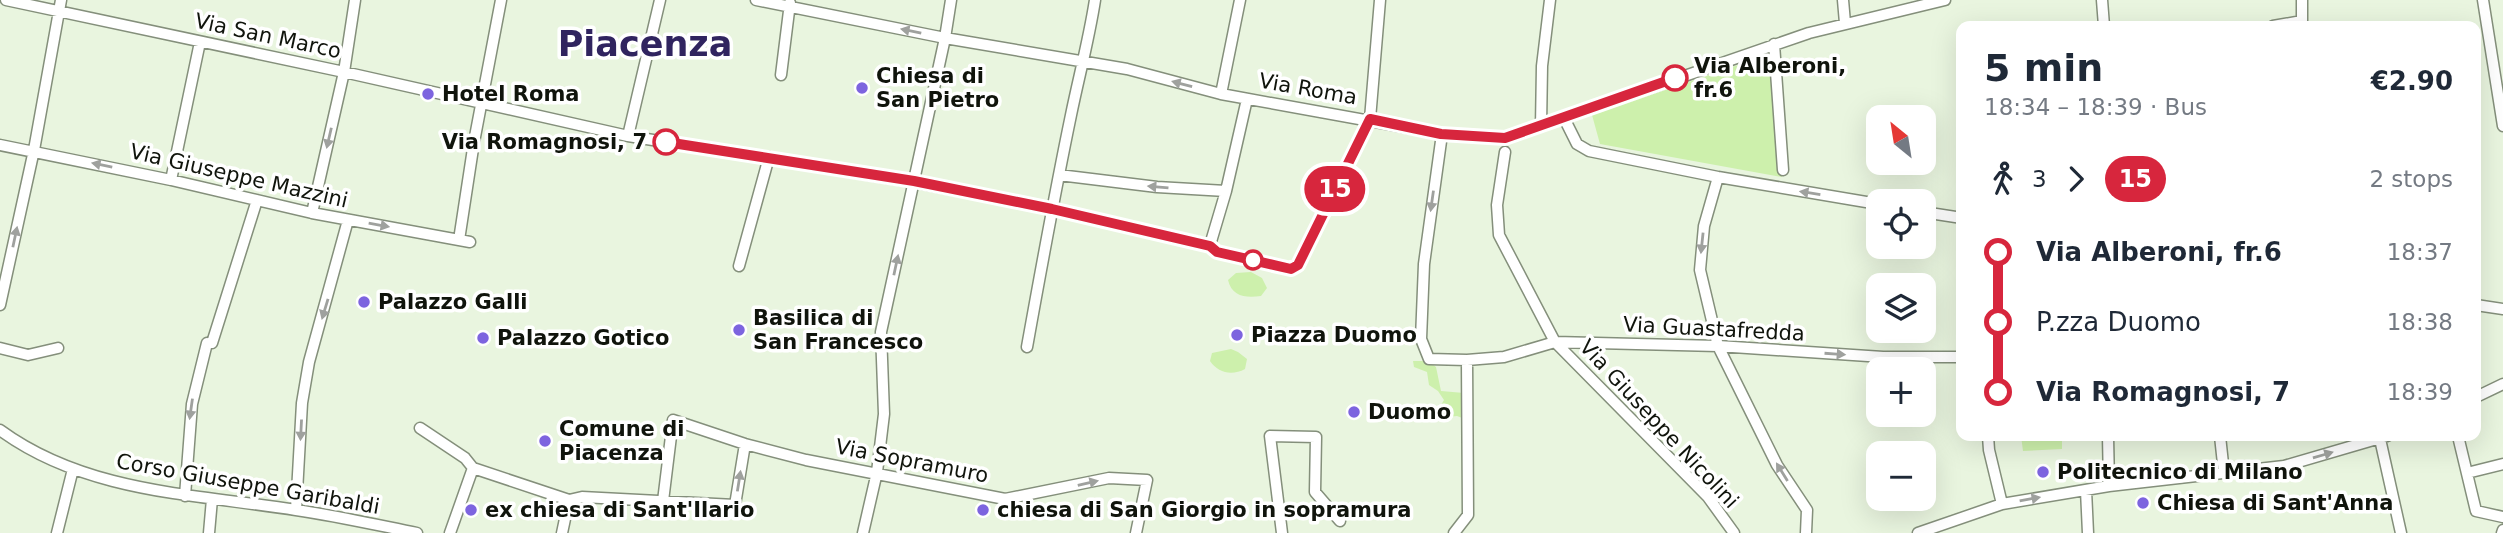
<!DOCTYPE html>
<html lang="en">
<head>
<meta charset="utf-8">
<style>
	:root { --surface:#fff; --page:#f6f6f7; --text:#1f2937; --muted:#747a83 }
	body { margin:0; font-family:"DejaVu Sans",sans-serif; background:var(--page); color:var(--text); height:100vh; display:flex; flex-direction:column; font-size:26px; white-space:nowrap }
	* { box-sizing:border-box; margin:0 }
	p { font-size:23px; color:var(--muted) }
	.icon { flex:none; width:38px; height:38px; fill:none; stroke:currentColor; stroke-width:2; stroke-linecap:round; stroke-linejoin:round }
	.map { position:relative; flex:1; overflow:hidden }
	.details { position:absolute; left:1956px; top:21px; width:525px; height:420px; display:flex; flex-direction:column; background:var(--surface); border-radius:14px; box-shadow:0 7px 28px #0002 }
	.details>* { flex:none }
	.badge { padding:0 14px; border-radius:23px; font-size:24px; line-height:46px }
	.needle { width:46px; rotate:330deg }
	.controls { position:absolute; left:1866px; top:105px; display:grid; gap:14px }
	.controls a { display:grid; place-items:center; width:70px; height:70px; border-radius:14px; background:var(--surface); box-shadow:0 7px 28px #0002; font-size:35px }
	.map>.badge { position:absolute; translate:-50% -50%; box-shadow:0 0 0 4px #fff }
	.legs { display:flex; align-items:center; gap:10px; height:77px; padding:0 28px; font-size:23px }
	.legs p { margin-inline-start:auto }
	.head { display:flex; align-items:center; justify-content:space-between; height:119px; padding:0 28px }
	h1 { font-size:38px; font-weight:600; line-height:52px }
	ul { padding:0 28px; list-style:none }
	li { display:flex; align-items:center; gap:24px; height:70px; font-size:26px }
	li i { display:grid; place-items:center; width:10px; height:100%; margin:0 9px; background:currentColor }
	li i::after { content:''; width:18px; height:18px; margin:-9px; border:5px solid; border-radius:50%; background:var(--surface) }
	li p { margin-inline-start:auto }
	li:first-child i { background:linear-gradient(#0000 50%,currentColor 0) }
	li:last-child i { background:linear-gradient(currentColor 50%,#0000 0) }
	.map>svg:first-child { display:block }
</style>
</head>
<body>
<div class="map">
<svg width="2503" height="533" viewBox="0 0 2503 533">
	<rect width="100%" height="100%" fill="#e9f5df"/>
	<!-- green -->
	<path fill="#cdf0ac" d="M1773 53 1782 177 1600 144 1592 115Z
		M1251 272 1262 278 1267 288 1261 296C1246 298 1232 297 1228 280L1236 273Z
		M1231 349 1238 352 1247 359 1245 369C1232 376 1218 373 1210 361L1212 353Z
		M1413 361H1428L1436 367 1441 391 1464 393 1465 419 1457 416 1438 418 1435 415 1444 400 1438 391 1429 385 1427 372 1414 367Z
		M2021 436H2062V449L2023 451Z"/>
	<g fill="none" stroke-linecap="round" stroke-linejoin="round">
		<!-- street casing -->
		<g stroke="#848f7b" stroke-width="13">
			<path id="street" d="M6 0 344 72 628 136 914 182 1052 209 1210 245 1217 252 1291 269 1298 265 1370 119 1380 0
				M756 0 945 38 1127 69 1221 94 1442 134 1505 138 1809 33 1945 0
				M1843 0 1845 23
				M2102 0 2104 26
				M2483 0 2503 126
				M2273 26 2302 21
				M2302 26V0
				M1774 44 1783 170
				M781 75 790 3
				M1221 94 1240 0
				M1564 118 1577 144 1589 151 1718 177 1878 204
				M1541 126 1542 66 1550 0
				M1442 134 1424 264 1421 339 1429 359 1467 360 1504 357 1555 342 1718 346 1883 357H1962
				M628 136 660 0
				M0 145 171 180 312 213 470 242
				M1505 152 1497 205 1499 235 1555 342 1708 497 1734 533
				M1059 175 1157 187 1226 191
				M1718 177 1704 226 1700 270 1718 346 1777 465 1807 510 1806 533
				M171 180 200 42
				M1923 212 1962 218
				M312 213 344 72 355 0
				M459 240 474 142 501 0
				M1210 245 1226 191 1247 99
				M739 266 769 157
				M0 305 34 150 61 0
				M2476 305 2503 309
				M212 343 257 200
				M1027 347C1041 269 1055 192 1071 115 1079 76 1089 39 1095 0
				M0 348 28 355 58 348
				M2476 397 2503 384
				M420 428 465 458 473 468
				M0 430C86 493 195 494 296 510 337 516 377 525 417 533
				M1988 436 1989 450 2002 504
				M2108 436 2109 486
				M2220 436 2224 473
				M2458 436 2476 511 2503 517
				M2380 439 2401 533
				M473 468 569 500
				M2467 473 2503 464
				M2086 490 2088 533
				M185 496 192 404 207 343
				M569 500 582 497 735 505 745 444
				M663 501 673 420 745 444 806 460 1005 499 1109 478 1147 480 1136 533
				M296 510 302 403 309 362 348 220
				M57 533 73 469
				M209 533 212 499
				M450 533 473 468
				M562 533 569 500
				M863 533 877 472 884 414 881 332 945 38 951 0
				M1282 533 1270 436 1316 437 1315 492 1340 521
				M1454 533 1468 515 1467 360
				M1918 533 2002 504 2109 486 2284 466 2387 436
				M2502 533 2503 530"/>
		</g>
		<!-- street -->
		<use href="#street" stroke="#fff" stroke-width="10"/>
	</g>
	<!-- one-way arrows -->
	<defs><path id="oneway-solid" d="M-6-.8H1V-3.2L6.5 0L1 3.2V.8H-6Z" transform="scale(1.75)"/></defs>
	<g fill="#9fa19e">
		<use href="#oneway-solid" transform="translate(911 31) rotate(-168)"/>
		<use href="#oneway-solid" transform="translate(1182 84) rotate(-165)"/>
		<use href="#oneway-solid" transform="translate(329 138) rotate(103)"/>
		<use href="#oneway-solid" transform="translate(102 165) rotate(-168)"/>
		<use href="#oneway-solid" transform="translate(1158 187) rotate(-175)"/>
		<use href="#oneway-solid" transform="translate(1810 193) rotate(-171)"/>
		<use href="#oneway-solid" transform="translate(1432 201) rotate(98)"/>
		<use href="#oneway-solid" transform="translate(379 225) rotate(10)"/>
		<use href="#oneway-solid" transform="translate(15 237) rotate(-78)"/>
		<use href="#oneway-solid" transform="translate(1702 243) rotate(96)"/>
		<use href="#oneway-solid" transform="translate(896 265) rotate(-78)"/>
		<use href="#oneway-solid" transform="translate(325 309) rotate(107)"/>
		<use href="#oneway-solid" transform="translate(1835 354) rotate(4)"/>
		<use href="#oneway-solid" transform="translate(191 409) rotate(98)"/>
		<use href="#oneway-solid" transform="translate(301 430) rotate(93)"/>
		<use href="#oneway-solid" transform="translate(2323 455) rotate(-16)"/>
		<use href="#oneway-solid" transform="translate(1782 472) rotate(-122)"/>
		<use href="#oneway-solid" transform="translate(739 481) rotate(-81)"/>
		<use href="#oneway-solid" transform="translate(1088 483) rotate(-13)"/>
		<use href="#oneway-solid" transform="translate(2030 499) rotate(-10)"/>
	</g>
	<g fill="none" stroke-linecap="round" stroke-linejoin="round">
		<!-- line-1 casing -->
		<g stroke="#fff" stroke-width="16">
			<path id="line-1" d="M666 142 914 181 1052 209 1210 246 1217 252 1291 269 1298 265 1370 119 1441 134 1505 138 1675 78"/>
		</g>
		<!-- line-1 -->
		<use href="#line-1" stroke="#d7263d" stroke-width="10"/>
	</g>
	<!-- markers -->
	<g fill="#fff" stroke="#d7263d" stroke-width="3.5">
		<circle cx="1675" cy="78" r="12"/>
		<circle cx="666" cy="142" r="12"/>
		<circle cx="1253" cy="260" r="9"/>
	</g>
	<g fill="#7d64df" stroke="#fff" stroke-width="2.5">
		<circle cx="862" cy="88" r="7"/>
		<circle cx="428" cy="94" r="7"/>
		<circle cx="364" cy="302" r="7"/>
		<circle cx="739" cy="330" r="7"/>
		<circle cx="1237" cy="335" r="7"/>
		<circle cx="483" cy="338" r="7"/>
		<circle cx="1354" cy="412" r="7"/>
		<circle cx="545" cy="441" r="7"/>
		<circle cx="2043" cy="472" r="7"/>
		<circle cx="2143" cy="503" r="7"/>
		<circle cx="471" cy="510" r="7"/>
		<circle cx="983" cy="510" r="7"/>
	</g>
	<g text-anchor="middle" stroke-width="7" stroke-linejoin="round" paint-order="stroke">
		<!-- street labels -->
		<g font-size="21" fill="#10140c" stroke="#fff">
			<text transform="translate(268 36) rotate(12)" y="7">Via San Marco</text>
			<text transform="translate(1308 89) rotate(10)" y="7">Via Roma</text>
			<text transform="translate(239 176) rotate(13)" y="7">Via Giuseppe Mazzini</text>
			<text transform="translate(1714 329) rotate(3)" y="7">Via Guastafredda</text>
			<text transform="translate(1659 424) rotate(47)" y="7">Via Giuseppe Nicolini</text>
			<text transform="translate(912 461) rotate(11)" y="7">Via Sopramuro</text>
			<text transform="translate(248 484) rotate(10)" y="7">Corso Giuseppe Garibaldi</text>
		</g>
		<!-- stop labels -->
		<g font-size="21" font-weight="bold" fill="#10140c" stroke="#fff" text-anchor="start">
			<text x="1694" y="73">Via Alberoni,<tspan x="1694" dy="24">fr.6</tspan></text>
			<text x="647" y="149" text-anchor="end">Via Romagnosi, 7</text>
		</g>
		<!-- poi labels -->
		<g font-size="21" font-weight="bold" fill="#10140c" stroke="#fff" text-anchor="start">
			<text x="876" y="83">Chiesa di<tspan x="876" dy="24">San Pietro</tspan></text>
			<text x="442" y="101">Hotel Roma</text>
			<text x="378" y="309">Palazzo Galli</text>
			<text x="753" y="325">Basilica di<tspan x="753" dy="24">San Francesco</tspan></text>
			<text x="1251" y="342">Piazza Duomo</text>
			<text x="497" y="345">Palazzo Gotico</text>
			<text x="1368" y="419">Duomo</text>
			<text x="559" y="436">Comune di<tspan x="559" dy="24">Piacenza</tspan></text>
			<text x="2057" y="479">Politecnico di Milano</text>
			<text x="2157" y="510">Chiesa di Sant'Anna</text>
			<text x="485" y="517">ex chiesa di Sant'Ilario</text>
			<text x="997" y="517">chiesa di San Giorgio in sopramura</text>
		</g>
		<!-- town labels -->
		<g font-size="35" font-weight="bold" fill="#30245f" stroke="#fff">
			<text x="645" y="56">Piacenza</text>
		</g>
	</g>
</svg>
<div class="controls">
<a><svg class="needle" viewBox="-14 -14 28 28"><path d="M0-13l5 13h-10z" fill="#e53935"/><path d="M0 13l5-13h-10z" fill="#747a83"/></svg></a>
<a><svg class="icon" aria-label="locate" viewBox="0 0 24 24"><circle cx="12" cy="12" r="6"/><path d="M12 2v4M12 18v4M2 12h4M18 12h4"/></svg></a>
<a><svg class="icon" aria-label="layers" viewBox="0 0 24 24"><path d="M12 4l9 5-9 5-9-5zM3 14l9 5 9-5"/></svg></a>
<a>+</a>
<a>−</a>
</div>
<b class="badge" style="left:1335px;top:189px;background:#d7263d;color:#fff">15</b>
<section class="details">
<div class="head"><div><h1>5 min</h1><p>18:34 – 18:39 · Bus</p></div><b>€2.90</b></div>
<div class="legs"><svg class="icon" aria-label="walk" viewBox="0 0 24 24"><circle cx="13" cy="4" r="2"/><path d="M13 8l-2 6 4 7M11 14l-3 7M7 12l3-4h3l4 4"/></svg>3<svg class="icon" aria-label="forward" viewBox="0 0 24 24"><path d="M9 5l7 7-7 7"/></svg><b class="badge" style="background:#d7263d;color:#fff">15</b><p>2 stops</p></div>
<ul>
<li><i style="color:#d7263d"></i><b>Via Alberoni, fr.6</b><p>18:37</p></li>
<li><i style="color:#d7263d"></i><span>P.zza Duomo</span><p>18:38</p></li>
<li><i style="color:#d7263d"></i><b>Via Romagnosi, 7</b><p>18:39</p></li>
</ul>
</section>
</div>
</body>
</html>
